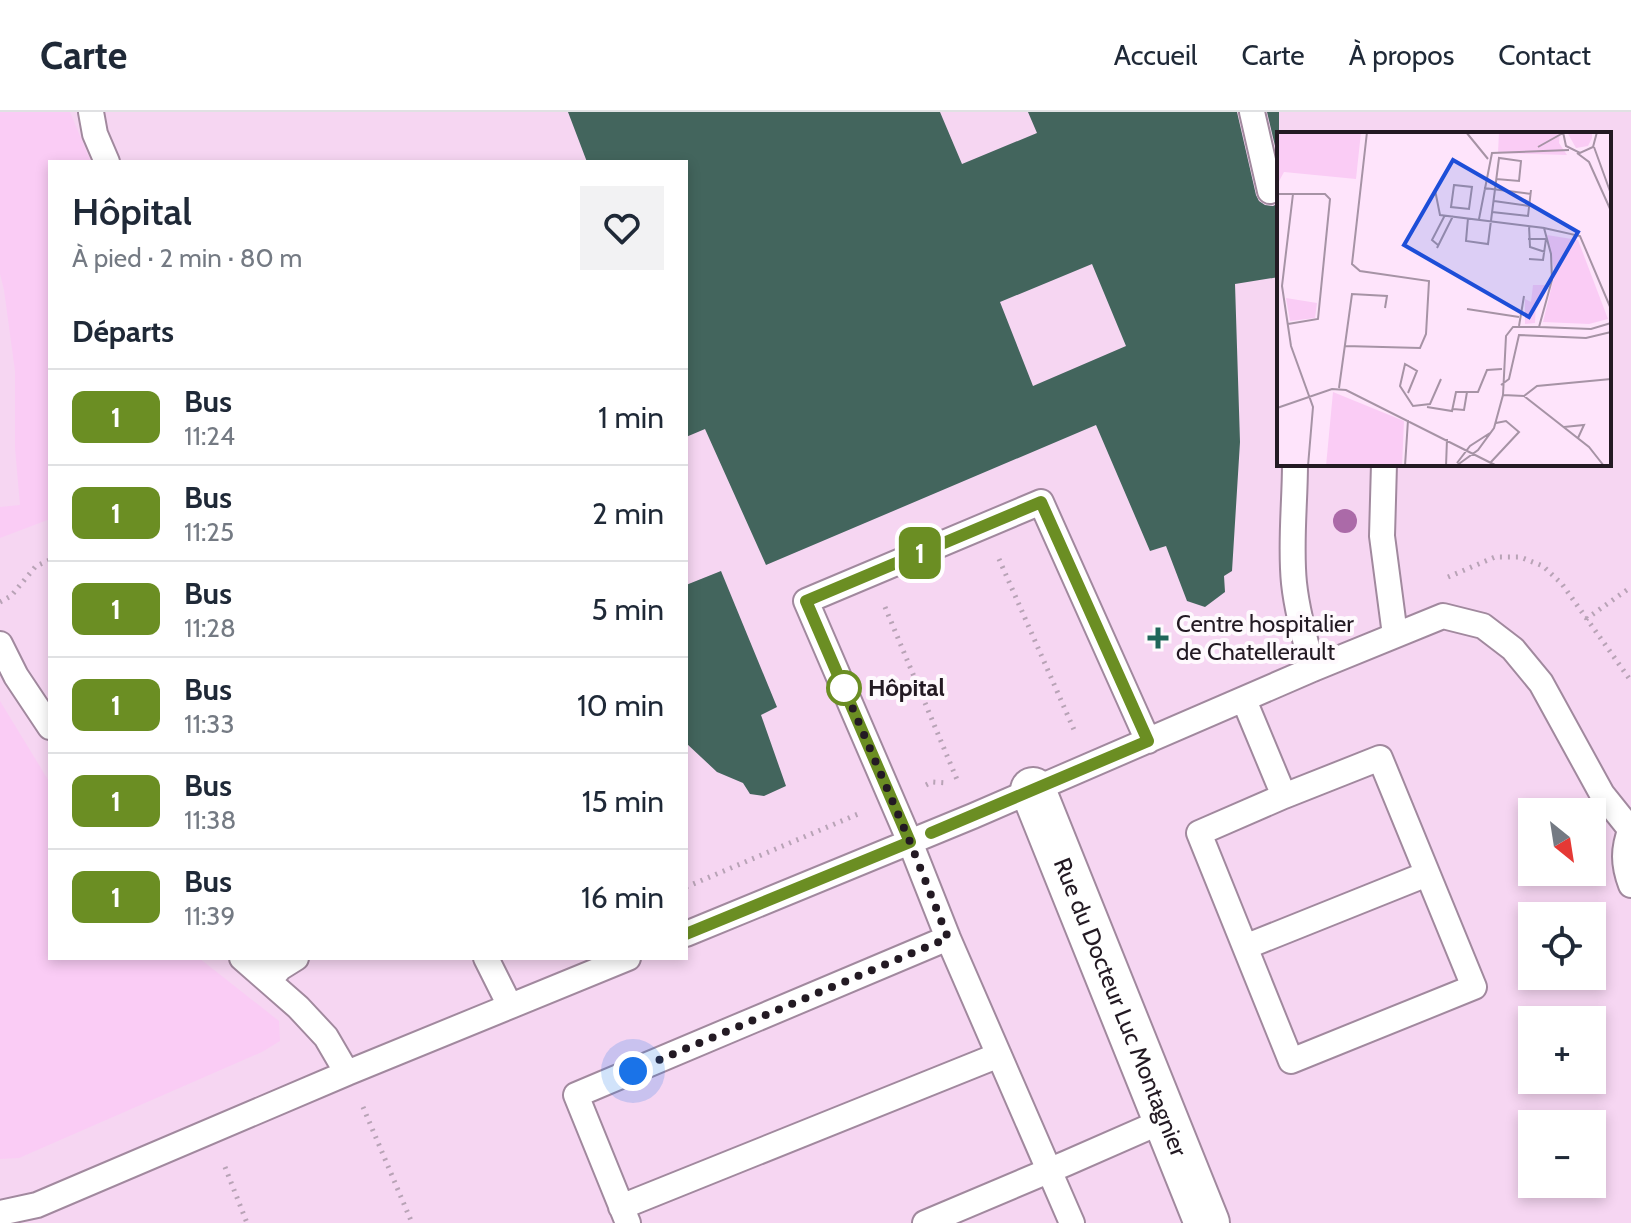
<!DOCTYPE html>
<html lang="fr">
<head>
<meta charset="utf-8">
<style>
	:root { --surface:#fff; --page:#f2f2f3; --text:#1f2937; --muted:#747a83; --line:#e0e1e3 }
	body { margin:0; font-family:Cabin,sans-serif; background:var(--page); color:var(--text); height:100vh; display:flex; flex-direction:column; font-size:30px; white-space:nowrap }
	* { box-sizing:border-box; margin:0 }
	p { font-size:26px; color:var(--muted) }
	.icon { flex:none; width:44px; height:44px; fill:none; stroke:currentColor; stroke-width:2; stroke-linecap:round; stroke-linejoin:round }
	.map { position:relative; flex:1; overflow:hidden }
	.panel { position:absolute; left:48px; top:48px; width:640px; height:800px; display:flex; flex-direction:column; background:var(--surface); border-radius:0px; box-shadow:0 4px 12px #0003 }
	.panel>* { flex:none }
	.badge { padding:0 16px; border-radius:12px; font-size:28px; line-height:52px }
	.needle { width:52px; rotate:150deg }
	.buttons { position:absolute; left:1518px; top:686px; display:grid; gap:16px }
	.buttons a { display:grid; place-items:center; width:88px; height:88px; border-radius:0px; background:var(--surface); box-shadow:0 4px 12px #0003; font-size:40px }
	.you { position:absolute; width:40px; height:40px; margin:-20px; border:6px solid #fff; border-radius:50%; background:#1a73e8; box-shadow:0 0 0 12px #1a73e833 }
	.map>.badge { position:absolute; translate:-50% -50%; box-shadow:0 0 0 4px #fff }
	h2 { padding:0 24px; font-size:30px; line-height:72px }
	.round { display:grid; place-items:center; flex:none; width:84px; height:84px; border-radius:0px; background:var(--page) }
	.overview { display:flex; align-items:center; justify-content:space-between; height:136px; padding:0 24px }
	h1 { font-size:38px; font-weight:600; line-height:60px }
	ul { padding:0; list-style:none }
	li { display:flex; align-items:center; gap:24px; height:96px; padding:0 24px; border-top:2px solid var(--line) }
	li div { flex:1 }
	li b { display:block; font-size:30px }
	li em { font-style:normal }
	li .badge { min-width:88px; font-weight:700; text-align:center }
	header { display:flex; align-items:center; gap:48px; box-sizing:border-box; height:112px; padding:0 40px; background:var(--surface); border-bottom:2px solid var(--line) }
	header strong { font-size:38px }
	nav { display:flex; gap:44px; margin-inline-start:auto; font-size:28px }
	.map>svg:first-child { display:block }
</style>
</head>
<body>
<header>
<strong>Carte</strong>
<nav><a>Accueil</a><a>Carte</a><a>À propos</a><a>Contact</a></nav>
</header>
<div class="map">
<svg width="1631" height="1111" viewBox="0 0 1631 1111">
	<rect width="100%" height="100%" fill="#fee4fb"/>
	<!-- built -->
	<path fill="#f6d6f2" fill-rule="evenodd" d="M0 0H1631V1111H0ZM1279 22H1609V352H1279ZM50 50H686V846H50ZM1532 700H1592V760H1532ZM1532 804H1592V864H1532ZM1532 908H1592V968H1532ZM1532 1012H1592V1072H1532Z"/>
	<!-- green -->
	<path fill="#faccf5" d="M0 0H70L91 50H50V407L0 426V395L20 393 15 336V259L4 178 0 162Z
		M0 589 50 671V846H199L279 909 280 929 262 940 19 1046 0 1047Z"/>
	<!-- building -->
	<path fill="#43655d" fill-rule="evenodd" d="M568 0H940L962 52 1037 21 1028 0H1237L1256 83 1259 89 1265 93 1273 94 1279 91V165L1235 172 1240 330 1232 459 1224 464 1225 480 1205 495 1187 489 1166 434 1150 439 1096 313 766 453 705 317 686 325V50H587ZM1092 152 1126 234 1033 274 1000 190Z
		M1267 0H1279V51Z
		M721 459 777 595 761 603 786 674 764 684 750 682 743 671 717 660 686 631V473Z"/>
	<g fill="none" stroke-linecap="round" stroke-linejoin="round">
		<!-- lane casing -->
		<g stroke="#a1899e" stroke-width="28">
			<path id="lane" d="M91 0 95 22 107 50
				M1252 0 1270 79
				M1295 352C1295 391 1290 432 1294 471 1297 500 1305 529 1313 557
				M1384 352 1382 424 1395 523
				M0 532 16 564 50 615
				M1244 588 1284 684
				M1380 646 1474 875 1291 949 1199 721 1284 684Z
				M1631 716C1623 737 1623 752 1631 773
				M686 822 973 704 1313 557 1443 504 1483 514 1513 537 1541 571 1602 682 1630 717
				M1245 835 1427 762
				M242 846 298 895 326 925 347 961 628 846
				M486 846 510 894
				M263 856 269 869 280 856 296 846
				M621 1095 999 943
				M0 1101 37 1093 347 961
				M628 1111 576 983 948 826
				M925 1111 1067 1051 1165 1008
				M1072 1111 948 826 910 730 806 489 1041 390 1148 629"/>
		</g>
		<!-- street casing -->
		<g stroke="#a1899e" stroke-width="48">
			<g id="street">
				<path id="s1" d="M1033 678 1207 1111"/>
			</g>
		</g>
		<!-- path -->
		<path stroke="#b8a3b6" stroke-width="5" stroke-dasharray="2 6" stroke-linecap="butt" d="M999 447 1075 620
			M1448 465 1495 445H1520L1543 454 1562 472 1631 569
			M0 490 11 484 36 454 50 448
			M885 495 958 670
			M1586 507 1631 475
			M926 673 932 670 947 671
			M686 775 858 702
			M363 995 412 1111
			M225 1055 247 1111"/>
		<!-- lane -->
		<use href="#lane" stroke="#fff" stroke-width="24"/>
		<!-- street -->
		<use href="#street" stroke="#fff" stroke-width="44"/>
	</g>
	<!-- trees -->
	<circle fill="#ab6aa8" cx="1345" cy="409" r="12"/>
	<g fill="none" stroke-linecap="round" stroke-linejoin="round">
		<!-- line casing -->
		<g stroke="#fff" stroke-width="18">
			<path id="line" d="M686 822 910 730 806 489 1041 390 1148 629 931 721"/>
		</g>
		<!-- line -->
		<use href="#line" stroke="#6b8e23" stroke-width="12"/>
		<!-- walk -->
		<path stroke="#231a23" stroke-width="8" stroke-dasharray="0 14.4" d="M633 959 948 826 910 730 844 576"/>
	</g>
	<!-- markers -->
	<path fill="#1f665a" stroke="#fef9fd" stroke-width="3" d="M1154 514h8v8h8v8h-8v8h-8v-8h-8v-8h8z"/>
	<circle fill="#fff" stroke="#6b8e23" stroke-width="4" cx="844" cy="576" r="16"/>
	<g text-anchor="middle" stroke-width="8" stroke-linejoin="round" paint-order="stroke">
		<!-- poi labels -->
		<g font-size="24" fill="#231a23" stroke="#fef9fd" text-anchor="start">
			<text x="1176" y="520">Centre hospitalier<tspan x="1176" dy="28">de Chatellerault</tspan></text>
		</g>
		<!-- stop labels -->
		<g font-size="24" font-weight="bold" fill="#231a23" stroke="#fef9fd" text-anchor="start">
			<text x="868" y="584">Hôpital</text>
		</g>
		<!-- street labels -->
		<g font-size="24" fill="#231a23" stroke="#fef9fd">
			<text dy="8" stroke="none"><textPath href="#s1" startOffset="234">Rue du Docteur Luc Montagnier</textPath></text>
		</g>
	</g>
	<!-- overview -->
	<g transform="translate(1277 20)">
		<rect width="334" height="334" fill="#fee4fb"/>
		<path d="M0 0H84L79 47 7 40 0 53ZM222 0H283L282 11 290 23 221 21ZM290 0H315V6L311 14 299 16ZM270 103 301 108 331 187 312 192 266 190 278 141ZM256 153H271L259 171 258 191 248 192V167L254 170ZM9 166 40 171 38 186 13 189ZM56 260 127 289 125 334H49Z" fill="#faccf5"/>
		<path fill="none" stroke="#a693a5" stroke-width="2" d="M189 0 211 27M286 0 289 14 303 21 316 15 320 0M261 15 286 1M317 15 334 62M300 21 312 30 334 79M177 53 195 55 192 77 174 75ZM207 56 254 62M158 58 163 83 267 96 274 122 275 148 262 195H236L229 204 226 263 217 296 201 318 179 334M0 62H48L53 67 41 187 11 192M16 62 5 154 14 214 36 275 31 334M217 69 252 74M215 80 251 84 254 58M191 86 189 109 211 112 222 26 244 29 242 49 219 47M202 87 215 21 292 18M252 94 253 115 268 120M267 96 303 104 334 177M251 107H269L266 128 252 127M161 113 155 108 168 83M160 116 176 84M190 177 242 185M242 194 247 164M262 195 314 197 334 191M68 214 143 216 149 202 152 149 83 139 75 132 90 0M224 253 232 247 242 203 309 206 334 200M62 256 75 162 110 164 108 176M131 261 140 239 128 232 123 254 136 274 153 272 164 247M226 263 247 264 260 254 334 247M247 264 312 315 327 334M150 275 175 279 179 260H201L210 238 225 237M0 276 55 257 69 258 220 334M176 277 187 278 190 260M287 295 307 293 301 306M214 330 242 300 229 289 219 291M180 331 193 314 213 301M128 334 131 288M169 334 170 307"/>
		<path fill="#1d4ed8" fill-opacity="0.15" stroke="#1d4ed8" stroke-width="4" d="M176 28 301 100 252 185 127 113Z"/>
		<rect width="334" height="334" fill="none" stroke="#231a23" stroke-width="4"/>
	</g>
</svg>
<div class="buttons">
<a><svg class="needle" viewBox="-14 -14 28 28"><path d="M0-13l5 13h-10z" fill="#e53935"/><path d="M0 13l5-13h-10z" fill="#747a83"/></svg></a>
<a><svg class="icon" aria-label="locate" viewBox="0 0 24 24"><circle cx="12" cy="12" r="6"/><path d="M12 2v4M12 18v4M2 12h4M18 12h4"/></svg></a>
<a>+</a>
<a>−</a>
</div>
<div class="you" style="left:633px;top:959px"></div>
<b class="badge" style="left:920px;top:441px;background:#6b8e23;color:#fff">1</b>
<section class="panel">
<div class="overview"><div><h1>Hôpital</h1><p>À pied · 2 min · 80 m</p></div><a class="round"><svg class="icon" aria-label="heart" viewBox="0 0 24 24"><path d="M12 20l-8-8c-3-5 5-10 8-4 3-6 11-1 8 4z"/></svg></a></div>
<h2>Départs</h2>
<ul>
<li><span class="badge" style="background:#6b8e23;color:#fff">1</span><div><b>Bus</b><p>11:24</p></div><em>1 min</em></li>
<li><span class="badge" style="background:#6b8e23;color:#fff">1</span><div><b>Bus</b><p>11:25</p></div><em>2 min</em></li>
<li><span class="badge" style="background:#6b8e23;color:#fff">1</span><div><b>Bus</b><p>11:28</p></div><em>5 min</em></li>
<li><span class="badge" style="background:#6b8e23;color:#fff">1</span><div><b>Bus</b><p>11:33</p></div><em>10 min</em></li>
<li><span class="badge" style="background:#6b8e23;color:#fff">1</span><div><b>Bus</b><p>11:38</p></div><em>15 min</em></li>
<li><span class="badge" style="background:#6b8e23;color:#fff">1</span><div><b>Bus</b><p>11:39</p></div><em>16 min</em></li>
</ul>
</section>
</div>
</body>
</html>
